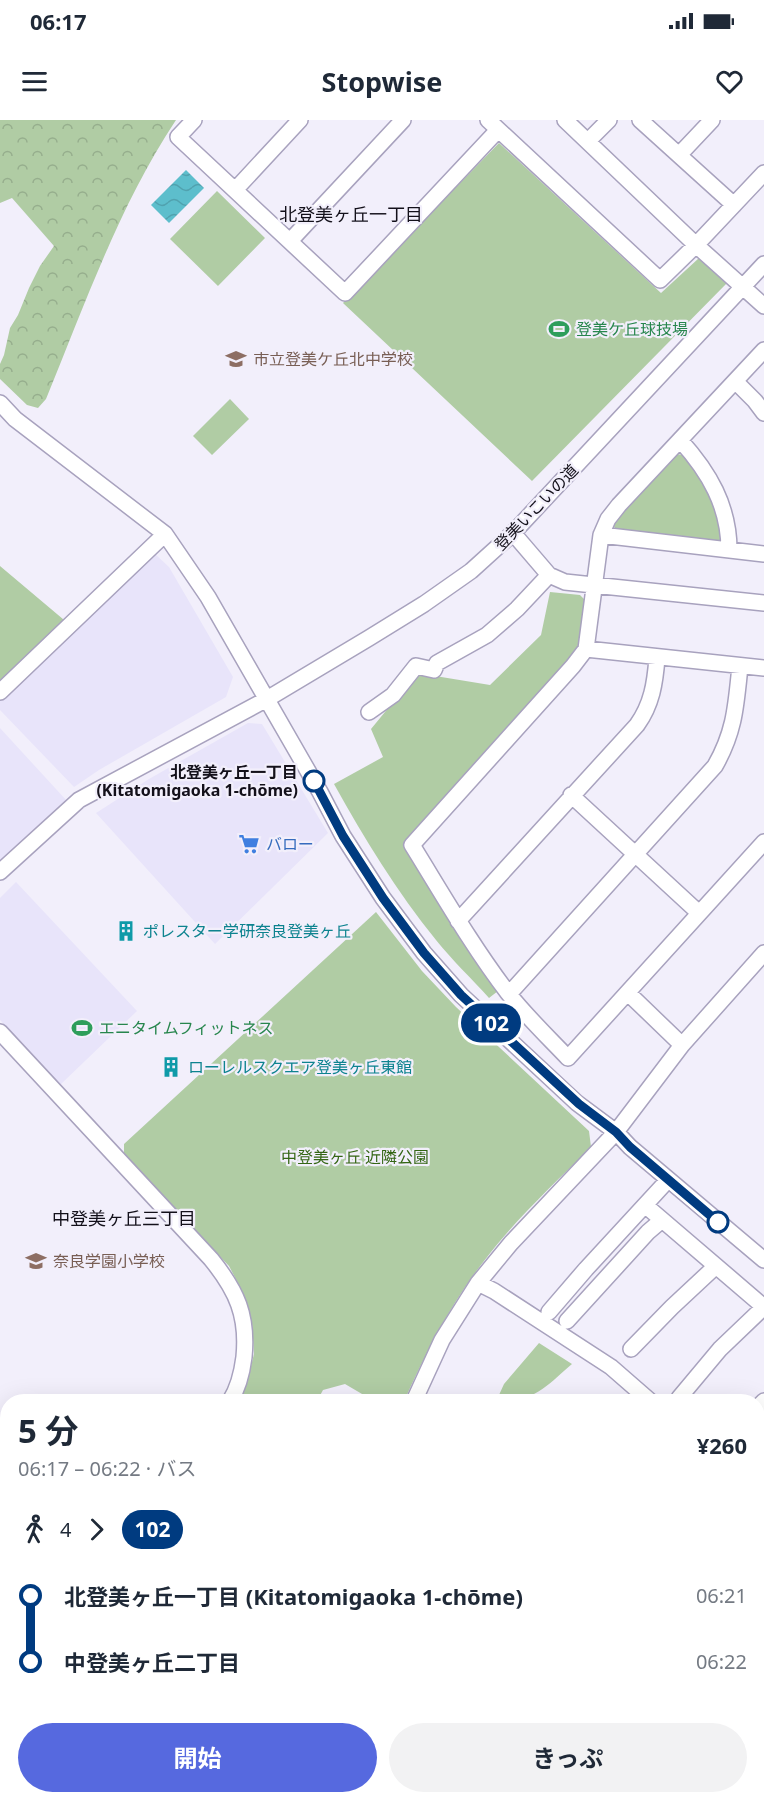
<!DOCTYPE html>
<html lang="ja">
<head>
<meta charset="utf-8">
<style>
	:root { --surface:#fff; --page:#f2f2f3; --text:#1f2937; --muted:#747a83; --accent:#5669df }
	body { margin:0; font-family:"Noto Sans","Noto Sans JP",sans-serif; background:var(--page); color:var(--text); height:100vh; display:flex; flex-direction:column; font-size:22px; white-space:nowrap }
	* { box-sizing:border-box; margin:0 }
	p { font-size:20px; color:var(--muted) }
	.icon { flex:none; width:33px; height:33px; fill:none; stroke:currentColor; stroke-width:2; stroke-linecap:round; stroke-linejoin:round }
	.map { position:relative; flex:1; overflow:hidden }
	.side { position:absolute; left:0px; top:1274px; width:765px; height:410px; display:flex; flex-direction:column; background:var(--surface); border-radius:24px 24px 0 0; box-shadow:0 6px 24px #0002 }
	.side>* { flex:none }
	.badge { padding:0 12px; border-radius:20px; font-size:21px; line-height:39px }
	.map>.badge { position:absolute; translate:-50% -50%; box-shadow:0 0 0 3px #fff }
	.legs { display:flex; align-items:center; gap:9px; height:66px; padding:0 18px; font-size:20px }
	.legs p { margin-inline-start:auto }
	.summary { display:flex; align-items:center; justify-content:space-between; height:102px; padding:0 18px }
	h1 { font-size:33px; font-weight:700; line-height:45px }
	.cta { display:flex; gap:12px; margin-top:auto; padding:12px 18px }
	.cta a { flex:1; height:69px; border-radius:36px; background:var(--accent); color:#fff; font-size:24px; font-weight:700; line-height:69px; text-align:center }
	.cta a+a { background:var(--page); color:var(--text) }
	ul { padding:0 18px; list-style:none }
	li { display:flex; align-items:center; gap:21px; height:66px; font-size:22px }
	li i { display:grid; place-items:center; width:9px; height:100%; margin:0 8px; background:currentColor }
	li i::after { content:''; width:15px; height:15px; margin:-8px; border:4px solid; border-radius:50%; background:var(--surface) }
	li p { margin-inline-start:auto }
	li:first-child i { background:linear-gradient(#0000 50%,currentColor 0) }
	li:last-child i { background:linear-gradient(currentColor 50%,#0000 0) }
	.status { display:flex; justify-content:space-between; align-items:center; height:42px; padding:0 30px; background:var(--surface); direction:ltr }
	.status svg { height:16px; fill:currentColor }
	header { display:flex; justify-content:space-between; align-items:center; height:78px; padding:0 18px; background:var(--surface); font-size:27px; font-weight:700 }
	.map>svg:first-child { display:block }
</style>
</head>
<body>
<div class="status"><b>06:17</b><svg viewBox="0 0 49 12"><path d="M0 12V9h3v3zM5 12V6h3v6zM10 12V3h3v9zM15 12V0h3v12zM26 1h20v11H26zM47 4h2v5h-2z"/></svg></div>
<header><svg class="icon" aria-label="menu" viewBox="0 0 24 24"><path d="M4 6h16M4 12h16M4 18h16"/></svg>Stopwise<svg class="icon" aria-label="heart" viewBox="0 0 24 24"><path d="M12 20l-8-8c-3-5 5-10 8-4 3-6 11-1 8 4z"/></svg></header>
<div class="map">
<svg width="764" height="1682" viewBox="0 0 764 1682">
	<defs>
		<pattern id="forest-crowns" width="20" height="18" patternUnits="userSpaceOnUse" patternTransform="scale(1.5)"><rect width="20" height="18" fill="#b0cca4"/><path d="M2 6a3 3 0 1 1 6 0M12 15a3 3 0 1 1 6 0" fill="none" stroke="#96ae8d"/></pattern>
		<pattern id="water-waves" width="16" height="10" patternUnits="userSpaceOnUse" patternTransform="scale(1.5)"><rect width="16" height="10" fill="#5dbecc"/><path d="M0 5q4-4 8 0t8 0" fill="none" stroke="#50a2af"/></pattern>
	</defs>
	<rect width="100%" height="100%" fill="#f2effb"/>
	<!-- commercial -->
	<path fill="#e8e4fa" d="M154 433 169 447 233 557 226 577 99 650 74 667 0 590V579Z
		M248 603 262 604 328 713 215 824 96 693 149 659Z
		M0 608 67 681 0 744Z
		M16 762 137 891 60 965 0 900V778Z"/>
	<!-- forest -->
	<path fill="url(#forest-crowns)" d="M0 0H176C119 86 85 184 46 279L38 288 27 285 0 259V244L4 235 10 208 18 195 29 168 40 146 54 126 12 78 0 83Z
		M129 1676H233V1682H129Z"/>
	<!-- green -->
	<path fill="#b0cca4" d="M499 23 661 173 699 138 727 163 532 361 343 183Z
		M217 71 265 118 218 166 170 119Z
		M230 279 249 299 212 335 193 316Z
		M675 334 685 335 711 374 723 416 717 424 617 413 613 404 620 394Z
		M0 446 70 505 0 572Z
		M550 472 580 475 587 482 581 519 574 534 405 724 498 871 489 878C472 859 452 840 436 820 397 772 364 718 334 664L383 637 371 609 417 553 490 565 541 515Z
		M376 792 422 851 456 887 589 1011 591 1027C554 1064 515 1100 484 1141 451 1183 426 1233 404 1281H374L345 1264 323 1270 317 1281H239L246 1266 254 1234 252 1203 241 1169 229 1146 124 1037V1024Z
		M539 1223 572 1244C551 1262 535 1281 506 1281L499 1275 504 1264Z"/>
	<!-- water -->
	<path fill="url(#water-waves)" d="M186 50 204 68 169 103 151 85Z"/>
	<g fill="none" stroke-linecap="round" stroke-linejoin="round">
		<!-- minor casing -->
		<g stroke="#a8a2be" stroke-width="18">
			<path id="minor" d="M194 0 178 17 345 173 498 10
				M488 0 660 160 696 125 764 53
				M565 0 696 125 764 186
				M640 0 734 85
				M588 21 609 0
				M679 35 712 0
				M235 70 300 0
				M290 121 403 0
				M764 230 619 385 608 399 601 415 586 529 573 546 412 725C443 775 472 826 508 873 526 896 548 917 568 938L764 722
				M735 261 755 281 764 293
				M0 283 15 299 165 414 208 477 320 672 343 716 383 778 424 833 461 875 577 983 616 1012 630 1027 764 1140
				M680 320C709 352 729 386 729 430
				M513 413 549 455 565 462 764 483
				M601 415 764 434
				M586 529 764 548
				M0 572 165 414
				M369 592 393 575 416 546 434 550 437 543 487 515 517 489 549 455
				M571 675 699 793
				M0 752 79 680 267 579 369 518 424 484 471 451 513 413 764 144
				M458 801 637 605C652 584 655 563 657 538
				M628 873 682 925
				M509 874 715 646C735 611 736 585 740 546
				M0 912 211 1139C237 1171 248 1196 244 1237 242 1253 239 1267 230 1281
				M646 1086 764 1187
				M478 1163 494 1171 611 1247 650 1281
				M549 1192 586 1149 668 1060
				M567 1201 648 1112 662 1100
				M631 1229 672 1187 716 1146
				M679 1278 720 1229 764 1187
				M414 1281 442 1220 478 1163 511 1123 616 1012 682 925 764 833
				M758 1287 764 1281
				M760 1381 764 1369
				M758 1427 764 1444
				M758 1592 764 1587
				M109 1676V1682
				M469 1676 470 1682
				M246 1682 247 1676
				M277 1682 278 1676
				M339 1682 340 1676
				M401 1682 402 1676
				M570 1682V1676"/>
		</g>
		<!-- minor -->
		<use href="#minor" stroke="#fff" stroke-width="15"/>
	</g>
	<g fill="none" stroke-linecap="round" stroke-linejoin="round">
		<!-- line-1 casing -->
		<g stroke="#fff" stroke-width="14">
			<path id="line-1" d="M314 661 343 716 383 778 424 833 461 875 579 984 616 1012 630 1027 718 1102"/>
		</g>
		<!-- line-1 -->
		<use href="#line-1" stroke="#003b80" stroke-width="9"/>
	</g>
	<!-- icons -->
	<defs>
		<g id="stadium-bare" transform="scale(1.62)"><path d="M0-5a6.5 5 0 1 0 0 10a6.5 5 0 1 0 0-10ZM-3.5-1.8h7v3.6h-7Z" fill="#2e9e5b" stroke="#f2effb" stroke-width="2.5" paint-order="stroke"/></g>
		<g id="school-bare" transform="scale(1.62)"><path d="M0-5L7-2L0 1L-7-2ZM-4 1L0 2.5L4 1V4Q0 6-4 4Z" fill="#8d6e63" stroke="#f2effb" stroke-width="2.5" paint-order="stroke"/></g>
		<g id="supermarket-bare" transform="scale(1.62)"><path d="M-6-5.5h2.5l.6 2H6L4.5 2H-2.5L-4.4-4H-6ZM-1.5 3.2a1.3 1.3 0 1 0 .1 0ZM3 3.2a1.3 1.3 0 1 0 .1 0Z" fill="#3f7fe0" stroke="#f2effb" stroke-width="2.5" paint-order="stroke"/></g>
		<g id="building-bare" transform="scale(1.62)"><path d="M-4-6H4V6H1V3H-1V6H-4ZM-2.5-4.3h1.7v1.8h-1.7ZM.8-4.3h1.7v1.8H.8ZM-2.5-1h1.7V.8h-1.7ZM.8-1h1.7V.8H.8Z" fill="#0f9aa8" stroke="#f2effb" stroke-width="2.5" paint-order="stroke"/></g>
	</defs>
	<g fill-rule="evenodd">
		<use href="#stadium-bare" x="559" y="209"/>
		<use href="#school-bare" x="236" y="239"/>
		<use href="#supermarket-bare" x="249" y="724"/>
		<use href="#building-bare" x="126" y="811"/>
		<use href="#stadium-bare" x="82" y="908"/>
		<use href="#building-bare" x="171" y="947"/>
		<use href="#school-bare" x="36" y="1141"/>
	</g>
	<!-- markers -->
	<g fill="#fff" stroke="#003b80" stroke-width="3">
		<circle cx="314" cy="661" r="10"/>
		<circle cx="718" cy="1102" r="10"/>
	</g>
	<g text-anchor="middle" stroke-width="4.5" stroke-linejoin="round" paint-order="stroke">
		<!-- leisure labels -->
		<g font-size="16" fill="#27864d" stroke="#f2effb" text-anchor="start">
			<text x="576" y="215">登美ケ丘球技場</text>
			<text x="99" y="914">エニタイムフィットネス</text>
		</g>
		<!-- education labels -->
		<g font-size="16" fill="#785e54" stroke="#f2effb" text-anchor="start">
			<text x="253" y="245">市立登美ケ丘北中学校</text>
			<text x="53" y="1147">奈良学園小学校</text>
		</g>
		<!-- street labels -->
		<g font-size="16" fill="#13101a" stroke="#f2effb">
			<text transform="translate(536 387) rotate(-46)" y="6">登美いこいの道</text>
		</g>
		<!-- stop labels -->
		<g font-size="16" font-weight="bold" fill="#13101a" stroke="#f2effb" text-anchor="end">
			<text x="298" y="658">北登美ヶ丘一丁目<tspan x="298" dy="18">(Kitatomigaoka 1-chōme)</tspan></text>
		</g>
		<!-- shop labels -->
		<g font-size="16" fill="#366cbe" stroke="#f2effb" text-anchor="start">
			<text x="266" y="730">バロー</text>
		</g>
		<!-- culture labels -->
		<g font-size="16" fill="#0d838f" stroke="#f2effb" text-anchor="start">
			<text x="143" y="817">ポレスター学研奈良登美ヶ丘</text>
			<text x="188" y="953">ローレルスクエア登美ヶ丘東館</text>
		</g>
		<!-- park labels -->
		<g font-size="16" fill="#346614" stroke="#f2effb">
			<text x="355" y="1043">中登美ヶ丘 近隣公園</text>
		</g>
		<!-- neighbourhood labels -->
		<g font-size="18" fill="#13101a" stroke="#f2effb">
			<text x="351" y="101">北登美ヶ丘一丁目</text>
			<text x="124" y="1105">中登美ヶ丘三丁目</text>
		</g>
	</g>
</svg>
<b class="badge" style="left:491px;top:903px;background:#003b80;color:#fff">102</b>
<section class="side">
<div class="summary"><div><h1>5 分</h1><p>06:17 – 06:22 · バス</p></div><b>¥260</b></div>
<div class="legs"><svg class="icon" aria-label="walk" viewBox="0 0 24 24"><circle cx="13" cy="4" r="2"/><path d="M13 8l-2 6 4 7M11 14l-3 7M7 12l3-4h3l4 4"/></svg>4<svg class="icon" aria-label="forward" viewBox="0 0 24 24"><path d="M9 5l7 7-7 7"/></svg><b class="badge" style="background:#003b80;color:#fff">102</b></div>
<ul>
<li><i style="color:#003b80"></i><b>北登美ヶ丘一丁目 (Kitatomigaoka 1-chōme)</b><p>06:21</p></li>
<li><i style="color:#003b80"></i><b>中登美ヶ丘二丁目</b><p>06:22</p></li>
</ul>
<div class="cta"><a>開始</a><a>きっぷ</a></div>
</section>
</div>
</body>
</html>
